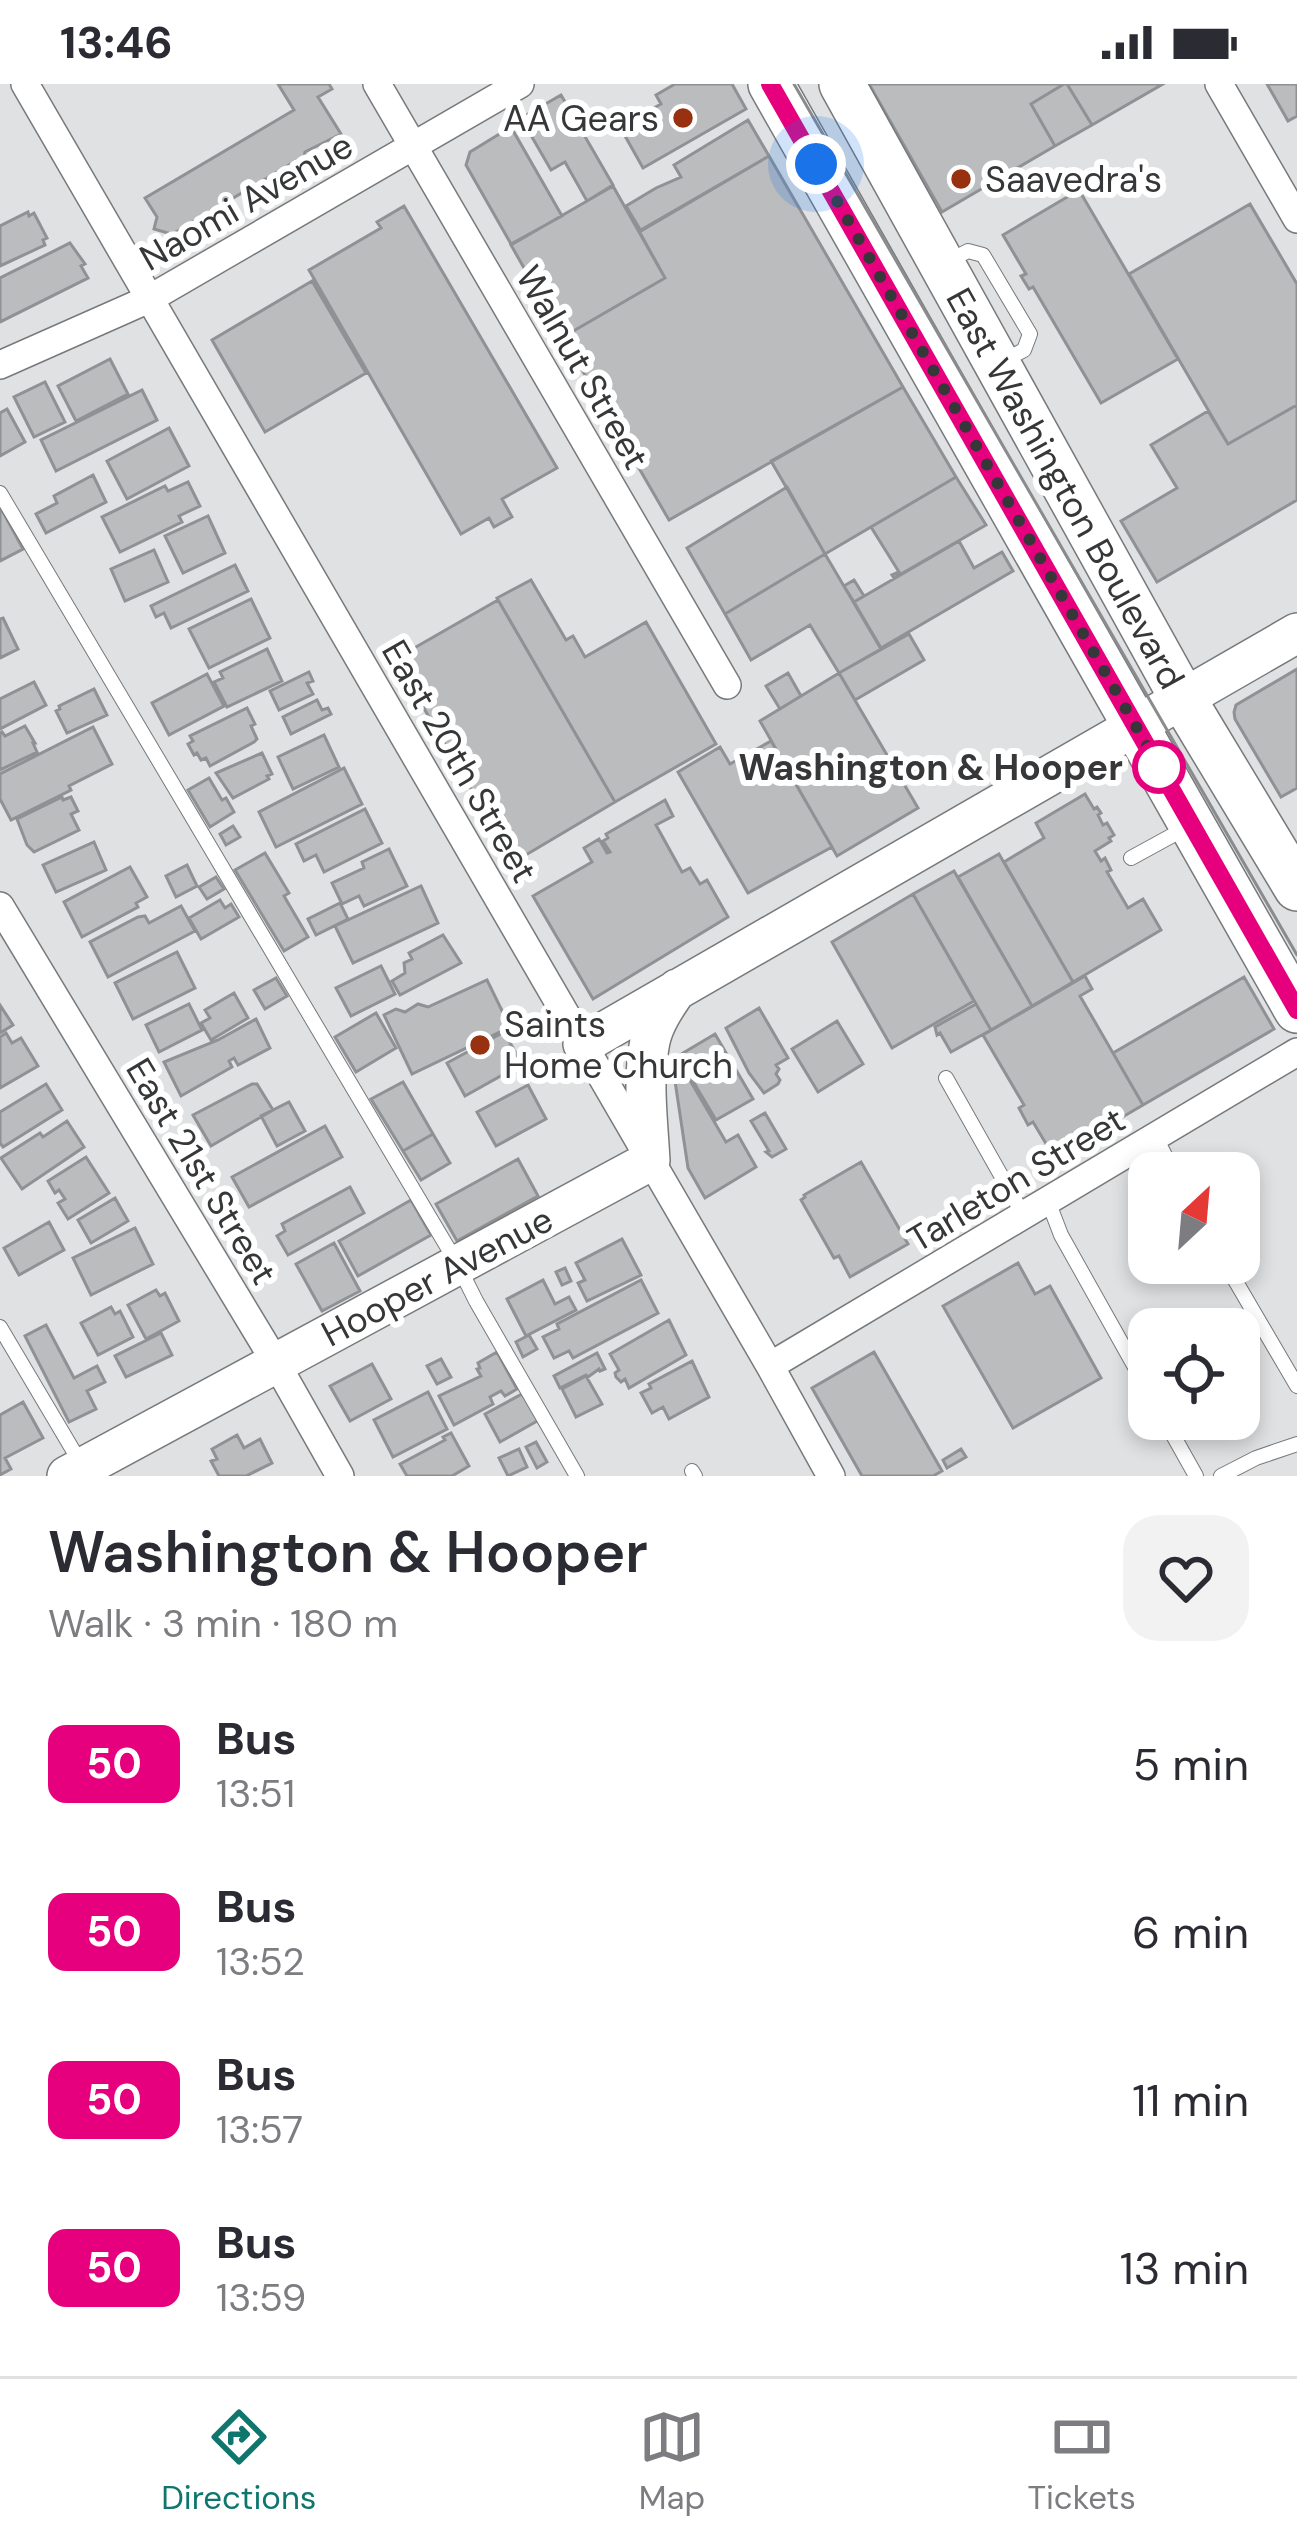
<!DOCTYPE html>
<html lang="en">
<head>
<meta charset="utf-8">
<style>
	:root { --surface:#fff; --page:#f2f2f3; --text:#2b2b33; --muted:#7c7c81; --line:#e1e1e2; --accent:#0f766e }
	body { margin:0; font-family:"DM Sans",sans-serif; background:var(--page); color:var(--text); height:100vh; display:flex; flex-direction:column; font-size:45px; white-space:nowrap }
	* { box-sizing:border-box; margin:0 }
	p { font-size:39px; color:var(--muted) }
	.icon { flex:none; width:66px; height:66px; fill:none; stroke:currentColor; stroke-width:2; stroke-linecap:round; stroke-linejoin:round }
	.map { position:relative; height:1392px; overflow:hidden }
	.drawer { display:flex; flex-direction:column; background:var(--surface); flex:1 }
	.drawer>* { flex:none }
	.badge { padding:0 24px; border-radius:18px; font-size:42px; line-height:78px }
	.needle { width:78px; rotate:26deg }
	.fabs { position:absolute; left:1128px; top:1068px; display:grid; gap:24px }
	.fabs a { display:grid; place-items:center; width:132px; height:132px; border-radius:24px; background:var(--surface); box-shadow:0 6px 18px #0003; font-size:60px }
	.you { position:absolute; width:60px; height:60px; margin:-30px; border:9px solid #fff; border-radius:50%; background:#1a73e8; box-shadow:0 0 0 18px #1a73e833 }
	.map>.badge { position:absolute; translate:-50% -50%; box-shadow:0 0 0 6px #fff }
	.round { display:grid; place-items:center; flex:none; width:126px; height:126px; border-radius:36px; background:var(--page) }
	.overview { display:flex; align-items:center; justify-content:space-between; height:204px; padding:0 48px }
	h1 { font-size:57px; font-weight:600; line-height:90px }
	ul { padding:0; list-style:none }
	li { display:flex; align-items:center; gap:36px; height:168px; padding:0 48px }
	li div { flex:1 }
	li b { display:block; font-size:45px }
	li em { font-style:normal }
	li .badge { min-width:132px; font-weight:700; text-align:center }
	.status { display:flex; justify-content:space-between; align-items:center; height:84px; padding:0 60px; background:var(--surface); direction:ltr }
	.status svg { height:33px; fill:currentColor }
	.menu { display:flex; justify-content:space-around; align-items:center; height:168px; border-top:3px solid var(--line); background:var(--surface); font-size:33px; color:var(--muted) }
	.menu a { display:grid; justify-items:center; gap:6px }
	.menu .active { color:var(--accent) }
	.map>svg:first-child { display:block }
</style>
</head>
<body>
<div class="status"><b>13:46</b><svg viewBox="0 0 49 12"><path d="M0 12V9h3v3zM5 12V6h3v6zM10 12V3h3v9zM15 12V0h3v12zM26 1h20v11H26zM47 4h2v5h-2z"/></svg></div>
<div class="map">
<svg width="1297" height="1392" viewBox="0 0 1297 1392">
	<rect width="100%" height="100%" fill="#dfe1e3"/>
	<!-- building -->
	<path fill="#babcbe" stroke="#8f9194" stroke-width="3" d="M278 0H329L332 5 318 13 341 50 305 68 304 72 176 148 171 150 154 145 157 133 145 114 294 26Z
		M675 0H732L746 25 643 84 620 43 661 20 656 11Z
		M869 0H1064L1031 20 1055 62 942 128Z
		M1064 0H1067L1092 41 1055 62 1031 20Z
		M1067 0H1163L1092 41Z
		M1267 0H1297V32L1288 37Z
		M561 11 613 101 587 117 565 78 551 86 521 34Z
		M748 36 769 72 641 147 626 122 656 104 681 93 674 81Z
		M511 43 562 132 511 160 466 81 470 68Z
		M769 72 903 303 669 436 563 253 665 194 639 147Z
		M613 102 665 194 563 253 511 161Z
		M1079 106 1178 275 1101 319 1033 203 1029 205 1021 192 1026 190 1003 151Z
		M1250 120 1297 200V321L1228 360 1129 190Z
		M404 122 557 384 502 415 512 433 494 443 489 434 461 450 309 186 381 144 377 138Z
		M28 128 29 132 34 129 47 154 43 156 45 161 0 182V142Z
		M70 159 85 180 81 182 88 194 0 238V194Z
		M312 197 366 289 265 348 212 256Z
		M110 275 128 310 76 337 58 302Z
		M45 298 65 338 34 353 14 313Z
		M903 303 956 393 825 470 771 377Z
		M142 306 157 336 56 387 41 356Z
		M1297 321V416L1157 498 1121 437 1177 404 1151 361 1208 327 1228 360Z
		M7 325 25 358 0 372V329Z
		M169 344 189 382 127 415 107 377Z
		M93 391 106 418 46 449 36 430 57 419 54 412Z
		M956 393 986 441 894 494 892 491 899 488 871 443Z
		M188 398 200 422 179 432 182 438 120 468 102 433 165 402 168 407Z
		M787 403 825 470 725 530 687 464Z
		M2 426 23 465 0 477V427Z
		M208 432 225 469 183 489 165 452Z
		M959 457 974 484 1002 468 1013 487 881 564 854 518Z
		M154 466 168 498 125 517 111 485Z
		M825 470 881 565 839 589 810 541 751 576 725 530Z
		M235 481 248 507 171 544 164 529 156 533 151 522Z
		M531 496 566 556 573 552 585 573 646 538 716 660 615 718 497 514Z
		M854 496 864 512 854 518 844 502Z
		M251 515 270 554 209 584 189 545Z
		M498 516 615 718 514 778 395 575Z
		M3 534 18 565 0 574V535Z
		M909 550 924 576 855 616 839 589Z
		M267 565 282 597 227 623 214 598 223 594 220 588Z
		M1297 585V704L1281 713 1235 635 1234 628 1236 621Z
		M309 588 313 597 307 599 313 610 279 626 270 607Z
		M788 589 801 612 780 625 766 602Z
		M839 589 918 724 837 772 760 637Z
		M207 590 224 622 169 651 152 619Z
		M34 598 46 621 0 645V615Z
		M94 605 107 631 67 649 56 627 60 625 59 622Z
		M317 616 322 626 328 624 331 630 291 650 283 633Z
		M247 624 255 640 251 642 257 655 254 658 210 682 206 674 201 676 197 669 194 671 188 660 193 657 190 652Z
		M25 642 35 659H33L37 668 0 686V649L2 648 5 652Z
		M93 643 112 680 69 702 71 706 11 736 0 715V690Z
		M324 651 339 683 293 705 278 673Z
		M771 657 832 763 748 809 678 688 720 663 730 680Z
		M262 669 272 690 267 692 269 695 233 714 216 689Z
		M344 684 362 720 276 763 259 728Z
		M209 694 222 716 226 714 234 728 210 743 188 706Z
		M1085 710 1094 725 1097 723 1101 729 1098 731 1103 741 1107 739 1114 751 1109 754 1111 757 1095 767 1101 777 1105 774 1111 786 1107 788 1128 824 1143 815 1161 846 1073 898 1004 778 1044 754 1036 739Z
		M62 713 63 716 71 713 78 727 71 730 79 746 34 768 27 761 17 735Z
		M665 716 673 732 656 741 682 788 690 784 700 800 707 796 728 833 593 915 533 812 592 778 584 764 599 755 607 769 610 768 603 757 608 754 606 750Z
		M365 725 382 759 324 788 316 771 304 777 296 760Z
		M233 742 240 753 226 761 220 750Z
		M94 758 106 786 56 808 43 781Z
		M389 765 407 802 364 822 359 812 342 820 332 799 364 784 362 778Z
		M265 769 289 809 284 812 308 853 284 867 235 786Z
		M999 770 1073 898 1032 922 958 793Z
		M187 781 197 802 176 813 166 792Z
		M130 783 147 813 136 819 138 823 82 853 64 818Z
		M954 787 1032 922 991 946 913 810Z
		M216 793 224 805 207 815 199 803Z
		M421 802 438 839 353 879 335 842Z
		M913 810 974 917 892 964 832 858Z
		M220 816 225 824 231 820 239 833 201 855 189 834Z
		M340 819 348 835 316 851 308 835Z
		M181 822 195 847 108 893 90 858 138 833 145 832 149 839Z
		M443 851 461 879 400 911 392 897 405 889 404 879 412 875 409 869Z
		M177 868 195 904 133 935 115 899Z
		M381 882 395 910 351 932 336 904Z
		M1085 892 1092 905 1080 912 1143 1021 1054 1073 1033 1038 1028 1041 1019 1024 1024 1021 983 951Z
		M1244 893 1274 945 1143 1021 1113 969Z
		M276 894 287 912 265 925 254 906Z
		M487 896 510 943 412 990 384 931 396 925 405 928 418 920 428 923Z
		M234 909 248 934 211 956 201 939 210 934 205 926Z
		M189 920 202 946 159 968 146 941Z
		M976 920 991 946 951 968 940 949 937 951 935 943Z
		M0 921 13 941 0 949Z
		M759 924 788 974 776 981 779 985 776 990 780 996 778 1000 764 1009 749 989 726 944Z
		M376 929 396 964 356 988 335 953Z
		M256 935 270 964 238 981 234 974 229 977 232 983 181 1012 164 978 218 956Z
		M837 937 863 980 818 1008 792 965Z
		M504 948 522 980 465 1012 447 979Z
		M6 949 12 959 21 954 38 982 0 1004V953Z
		M715 950 753 1015 716 1036 678 972Z
		M677 974 726 1058 738 1051 756 1083 705 1114 688 1084 672 977Z
		M403 998 433 1050 403 1067 371 1015Z
		M46 1000 62 1026 3 1063 0 1059V1028Z
		M252 1000H257L273 1026 211 1062 193 1031Z
		M528 1001 546 1035 496 1062 477 1028Z
		M289 1018 305 1047 277 1062 261 1032Z
		M765 1029 786 1065 772 1073 766 1068 769 1067 751 1037Z
		M67 1037 84 1063 22 1105 1 1074 40 1049 43 1053Z
		M325 1042 342 1073 249 1123 232 1093Z
		M433 1050 450 1079 421 1096 403 1067Z
		M86 1073 109 1109 68 1135 58 1119 65 1115 59 1106 55 1109 48 1097Z
		M518 1075 538 1112 457 1157 436 1120Z
		M861 1078 908 1160 850 1193 839 1172 834 1174 801 1116 805 1113 804 1111Z
		M350 1103 364 1129 288 1171 277 1152 285 1147 282 1140Z
		M115 1114 128 1137 91 1159 78 1136Z
		M411 1116 431 1151 358 1192 339 1157Z
		M49 1138 64 1166 19 1191 4 1164Z
		M135 1144 153 1180 91 1211 73 1174Z
		M622 1155 641 1191 587 1217 578 1199 585 1196 576 1179Z
		M334 1159 360 1207 322 1227 296 1180Z
		M1018 1179 1035 1210 1050 1202 1101 1294 1013 1344 943 1222Z
		M565 1184 571 1197 562 1201 556 1188Z
		M543 1196 555 1220 569 1213 576 1226 526 1252 507 1215Z
		M641 1196 658 1229 573 1274 569 1267 554 1274 543 1253 559 1245 557 1240Z
		M156 1206 160 1212 165 1209 179 1237 146 1255 128 1221Z
		M111 1223 115 1230 120 1227 133 1253 98 1271 81 1239Z
		M669 1236 686 1271 629 1304 625 1295 621 1298 616 1293 615 1289 619 1286 610 1270Z
		M46 1241 74 1294 97 1282 105 1298 87 1307 96 1325 69 1338 25 1252Z
		M161 1249 172 1271 126 1293 115 1272Z
		M529 1251 537 1265 523 1273 516 1258Z
		M497 1268 517 1305 505 1312 501 1307 490 1313 493 1320 454 1341 439 1312 481 1292 477 1285 480 1284 478 1279Z
		M874 1268 942 1387 933 1392H862L812 1304Z
		M597 1269 605 1285 600 1287 599 1285 588 1293 586 1291 560 1304 554 1292Z
		M441 1275 451 1293 437 1300 427 1282Z
		M692 1277 709 1313 669 1335 663 1323 652 1329 641 1309 651 1304 649 1300Z
		M372 1280 391 1315 350 1337 330 1302Z
		M586 1292 602 1320 576 1333 562 1305Z
		M428 1308 447 1345 393 1373 374 1336Z
		M522 1310 539 1336 500 1358 485 1330Z
		M23 1318 43 1354 5 1374 11 1385 0 1391V1331Z
		M451 1349 469 1382 452 1392H407L400 1380 445 1356 443 1353Z
		M237 1351 244 1364 260 1355 272 1379 246 1392H219L211 1377 217 1375 212 1365Z
		M536 1358 547 1378 537 1384 526 1363Z
		M519 1365 527 1383 508 1392 499 1374Z
		M961 1365 966 1373 947 1384 943 1376Z"/>
	<g fill="none" stroke-linecap="round" stroke-linejoin="round">
		<!-- lane casing -->
		<g stroke="#77797b" stroke-width="16">
			<path id="lane" d="M947 178 968 167 983 171 1030 250 1024 266 1005 276
				M0 409 458 1181 476 1217 577 1392
				M1131 774 1184 745
				M946 994 1024 1132
				M1156 1054 1174 1089
				M1048 1117 1061 1151 1149 1308
				M1225 1179 1297 1302
				M0 1243 80 1378
				M1164 1335 1196 1392
				M692 1387 695 1392
				M1221 1392 1256 1374 1297 1360"/>
		</g>
		<!-- street casing -->
		<g stroke="#77797b" stroke-width="30">
			<path id="street" d="M25 0 770 1282 831 1392
				M377 0 727 601
				M1219 0 1297 135
				M0 281 149 215 520 0
				M0 822 276 1279 340 1392
				M770 1282 1297 968"/>
		</g>
		<!-- secondary casing -->
		<g stroke="#77797b" stroke-width="42">
			<path id="secondary" d="M583 960 1297 549
				M67 1392 650 1077C648 1038 642 996 650 957 654 938 666 921 677 905"/>
		</g>
		<!-- primary casing -->
		<g stroke="#77797b" stroke-width="48">
			<path id="primary" d="M771 0 1297 926
				M842 0 1183 615 1297 804"/>
		</g>
		<!-- lane -->
		<use href="#lane" stroke="#fff" stroke-width="14"/>
		<!-- street -->
		<use href="#street" stroke="#fff" stroke-width="27"/>
		<!-- secondary -->
		<use href="#secondary" stroke="#fff" stroke-width="39"/>
		<!-- primary -->
		<use href="#primary" stroke="#fff" stroke-width="45"/>
		<!-- tram -->
		<path stroke="#8a8b8d" stroke-width="3" d="M794 0 1297 871"/>
	</g>
	<g fill="none" stroke-linecap="round" stroke-linejoin="round">
		<!-- line casing -->
		<g stroke="#fff" stroke-width="27">
			<path id="line" d="M770 0 1297 926"/>
		</g>
		<!-- line -->
		<use href="#line" stroke="#e6007e" stroke-width="18"/>
		<!-- walk -->
		<path stroke="#363738" stroke-width="12" stroke-dasharray="0 21.6" d="M816 80 1159 683"/>
	</g>
	<!-- markers -->
	<g fill="#98310f" stroke="#fff" stroke-width="4.5">
		<circle cx="683" cy="34" r="12"/>
		<circle cx="961" cy="95" r="12"/>
		<circle cx="480" cy="961" r="12"/>
	</g>
	<circle fill="#fff" stroke="#e6007e" stroke-width="6" cx="1159" cy="683" r="24"/>
	<g text-anchor="middle" stroke-width="12" stroke-linejoin="round" paint-order="stroke">
		<!-- poi labels -->
		<g font-size="36" fill="#363738" stroke="#fff" text-anchor="start">
			<text x="659" y="47" text-anchor="end">AA Gears</text>
			<text x="985" y="108">Saavedra's</text>
			<text x="504" y="953">Saints<tspan x="504" dy="41">Home Church</tspan></text>
		</g>
		<!-- street labels -->
		<g font-size="36" fill="#363738" stroke="#fff">
			<text transform="translate(246 117) rotate(-30)" y="13">Naomi Avenue</text>
			<text transform="translate(583 283) rotate(60)" y="13">Walnut Street</text>
			<text transform="translate(1066 404) rotate(61)" y="13">East Washington Boulevard</text>
			<text transform="translate(460 677) rotate(60)" y="13">East 20th Street</text>
			<text transform="translate(202 1087) rotate(59)" y="13">East 21st Street</text>
			<text transform="translate(1016 1095) rotate(-31)" y="13">Tarleton Street</text>
			<text transform="translate(437 1192) rotate(-28)" y="13">Hooper Avenue</text>
		</g>
		<!-- stop labels -->
		<g font-size="36" font-weight="bold" fill="#363738" stroke="#fff" text-anchor="end">
			<text x="1123" y="696">Washington &amp; Hooper</text>
		</g>
	</g>
</svg>
<div class="fabs">
<a><svg class="needle" viewBox="-14 -14 28 28"><path d="M0-13l5 13h-10z" fill="#e53935"/><path d="M0 13l5-13h-10z" fill="#7c7c81"/></svg></a>
<a><svg class="icon" aria-label="locate" viewBox="0 0 24 24"><circle cx="12" cy="12" r="6"/><path d="M12 2v4M12 18v4M2 12h4M18 12h4"/></svg></a>
</div>
<div class="you" style="left:816px;top:80px"></div>
</div>
<section class="drawer">
<div class="overview"><div><h1>Washington &amp; Hooper</h1><p>Walk · 3 min · 180 m</p></div><a class="round"><svg class="icon" aria-label="heart" viewBox="0 0 24 24"><path d="M12 20l-8-8c-3-5 5-10 8-4 3-6 11-1 8 4z"/></svg></a></div>
<ul>
<li><span class="badge" style="background:#e6007e;color:#fff">50</span><div><b>Bus</b><p>13:51</p></div><em>5 min</em></li>
<li><span class="badge" style="background:#e6007e;color:#fff">50</span><div><b>Bus</b><p>13:52</p></div><em>6 min</em></li>
<li><span class="badge" style="background:#e6007e;color:#fff">50</span><div><b>Bus</b><p>13:57</p></div><em>11 min</em></li>
<li><span class="badge" style="background:#e6007e;color:#fff">50</span><div><b>Bus</b><p>13:59</p></div><em>13 min</em></li>
</ul>
</section>
<nav class="menu">
<a class="active"><svg class="icon" aria-label="directions" viewBox="0 0 24 24"><path d="M12 3l9 9-9 9-9-9zM9 14v-3h6M13 9l2 2-2 2"/></svg>Directions</a>
<a><svg class="icon" aria-label="map" viewBox="0 0 24 24"><path d="M3 6l6-2 6 2 6-2v14l-6 2-6-2-6 2zM9 4v14M15 6v14"/></svg>Map</a>
<a><svg class="icon" aria-label="tickets" viewBox="0 0 24 24"><path d="M3 7h18v10H3zM15 7v10"/></svg>Tickets</a>
</nav>
</body>
</html>
